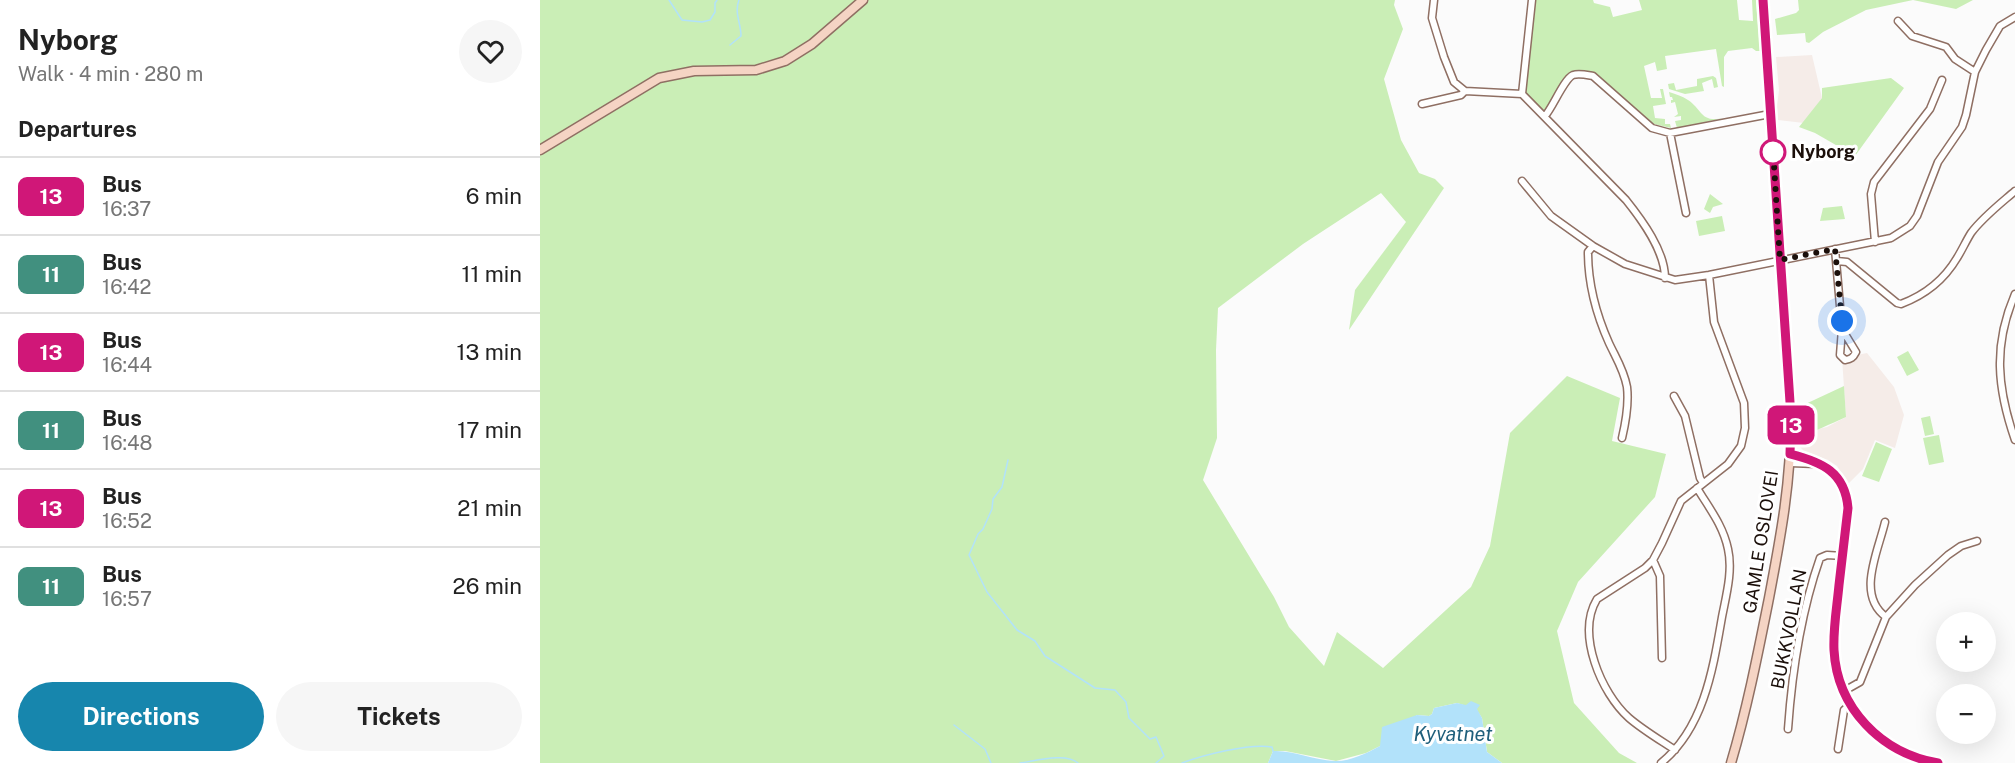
<!DOCTYPE html>
<html lang="en">
<head>
<meta charset="utf-8">
<style>
	:root { --surface:#fff; --page:#f6f6f6; --text:#222; --muted:#767676; --line:#e0e0e0; --accent:#1786ad }
	body { margin:0; font-family:"Public Sans",sans-serif; background:var(--page); color:var(--text); height:100vh; display:flex; flex-direction:column; font-size:22px; white-space:nowrap }
	* { box-sizing:border-box; margin:0 }
	p { font-size:20px; color:var(--muted) }
	.icon { flex:none; width:33px; height:33px; fill:none; stroke:currentColor; stroke-width:2; stroke-linecap:round; stroke-linejoin:round }
	.map { position:relative; flex:1; overflow:hidden }
	.side { display:flex; flex-direction:column; background:var(--surface); width:540px }
	.side>* { flex:none }
	.badge { padding:0 12px; border-radius:9px; font-size:21px; line-height:39px }
	.buttons { position:absolute; left:1396px; top:612px; display:grid; gap:12px }
	.buttons a { display:grid; place-items:center; width:60px; height:60px; border-radius:50%; background:var(--surface); box-shadow:0 6px 24px #0002; font-size:30px }
	.you { position:absolute; width:30px; height:30px; margin:-15px; border:4px solid #fff; border-radius:50%; background:#1a73e8; box-shadow:0 0 0 9px #1a73e833 }
	.map>.badge { position:absolute; translate:-50% -50%; box-shadow:0 0 0 3px #fff }
	h2 { padding:0 18px; font-size:22px; line-height:54px }
	.round { display:grid; place-items:center; flex:none; width:63px; height:63px; border-radius:32px; background:var(--page) }
	.summary { display:flex; align-items:center; justify-content:space-between; height:102px; padding:0 18px }
	h1 { font-size:28px; font-weight:700; line-height:45px }
	.primary-button { display:flex; gap:12px; margin-top:auto; padding:12px 18px }
	.primary-button a { flex:1; height:69px; border-radius:36px; background:var(--accent); color:#fff; font-size:24px; font-weight:700; line-height:69px; text-align:center }
	.primary-button a+a { background:var(--page); color:var(--text) }
	ul { padding:0; list-style:none }
	li { display:flex; align-items:center; gap:18px; height:78px; padding:0 18px; border-top:2px solid var(--line) }
	li div { flex:1 }
	li b { display:block; font-size:22px }
	li em { font-style:normal }
	li .badge { min-width:66px; font-weight:700; text-align:center }
	main { display:flex; flex:1; min-height:0 }
	.map>svg:first-child { display:block }
</style>
</head>
<body>
<main>
<section class="side">
<div class="summary"><div><h1>Nyborg</h1><p>Walk · 4 min · 280 m</p></div><a class="round"><svg class="icon" aria-label="heart" viewBox="0 0 24 24"><path d="M12 20l-8-8c-3-5 5-10 8-4 3-6 11-1 8 4z"/></svg></a></div>
<h2>Departures</h2>
<ul>
<li><span class="badge" style="background:#d01778;color:#fff">13</span><div><b>Bus</b><p>16:37</p></div><em>6 min</em></li>
<li><span class="badge" style="background:#41907f;color:#fff">11</span><div><b>Bus</b><p>16:42</p></div><em>11 min</em></li>
<li><span class="badge" style="background:#d01778;color:#fff">13</span><div><b>Bus</b><p>16:44</p></div><em>13 min</em></li>
<li><span class="badge" style="background:#41907f;color:#fff">11</span><div><b>Bus</b><p>16:48</p></div><em>17 min</em></li>
<li><span class="badge" style="background:#d01778;color:#fff">13</span><div><b>Bus</b><p>16:52</p></div><em>21 min</em></li>
<li><span class="badge" style="background:#41907f;color:#fff">11</span><div><b>Bus</b><p>16:57</p></div><em>26 min</em></li>
</ul>
<div class="primary-button"><a>Directions</a><a>Tickets</a></div>
</section>
<div class="map">
<svg width="1475" height="763" viewBox="0 0 1475 763">
	<rect width="100%" height="100%" fill="#fbfbfb"/>
	<!-- built -->
	<path fill="#f5ece8" d="M1272 55 1282 98 1264 123 1238 120 1237 107 1239 90 1236 57Z
		M1327 353 1354 387 1364 415 1355 448 1335 440 1323 469 1308 484 1297 466 1288 460 1264 451 1260 447 1259 439 1274 430 1287 427 1306 417 1302 358Z"/>
	<!-- green -->
	<path fill="#caeeb6" d="M0 0H855L854 5 863 29 844 79 861 140 879 173 895 179 904 188 809 330 815 290 866 222 841 193 763 244 678 308 676 350 677 438 663 480 734 597 749 627 784 666 797 632 843 668 931 587 950 546 970 433 1027 376 1080 398 1072 441 1126 454 1115 497 1038 582 1017 631 1034 703 1079 753 1097 763H962L947 752 942 718 936 709 917 703 894 708 892 714 889 716 877 715 840 746 826 753 796 761 745 751H733L728 763H0Z
		M992 0H1053L1054 3 1070 7 1073 17 1102 10 1099 0H1197L1199 20 1213 21 1212 0H1216L1220 51H1216L1212 48 1188 51 1184 57V87L1182 86 1176 49 1125 56 1127 69 1117 71 1115 62 1104 66 1111 98H1122L1120 89H1123L1126 104 1113 106 1115 118 1125 119V124H1130L1131 128 1114 124 1053 76 1033 75 1005 116 982 94Z
		M1258 0H1433L1416 9 1373 0 1326 10 1283 32 1269 43 1266 42 1265 33 1237 35 1235 19 1256 13 1259 10Z
		M1173 76 1176 78 1178 87 1174 88 1172 79 1162 83 1164 91 1145 94 1129 89 1128 84 1134 83 1136 90 1157 86V79Z
		M1351 78 1364 88 1315 156 1275 133 1259 127 1282 98V88Z
		M1129 92C1135 94 1142 96 1148 100 1163 110 1160 123 1184 118L1139 128H1137L1135 121 1141 120V116L1134 117 1138 114 1135 102 1131 103V100H1133L1132 97H1130Z
		M1170 194 1183 204 1173 207 1170 213 1164 209Z
		M1302 206 1305 219 1280 221 1283 208Z
		M1182 216 1185 231 1159 236 1156 221Z
		M1368 351 1379 370 1367 376 1357 357Z
		M1304 386 1306 417C1290 425 1274 430 1259 439V407Z
		M1390 416 1394 434 1385 436 1381 418Z
		M1399 435 1404 462 1389 465 1383 438Z
		M1336 442 1352 449 1339 482 1322 476Z"/>
	<!-- water -->
	<path fill="#b2e2fa" d="M931 701 940 705 937 709 942 718 947 752 962 763H728L733 751C754 750 773 760 794 761 809 762 827 753 840 746L842 727 877 715 889 716 892 714 894 708 917 703 926 705Z"/>
	<g fill="none" stroke-linecap="round" stroke-linejoin="round">
		<!-- stream -->
		<path stroke="#b2e2fa" stroke-width="1.5" d="M129 0 142 20 162 22 170 20 175 12V3L177 0
			M190 45 201 36C201 23 194 13 199 0
			M468 460 462 487 453 499 452 509 443 529 438 534 429 555 447 592 477 630 495 641 505 656 555 688 575 690 586 702 589 718 610 739 616 737 624 756 616 763
			M414 725 445 749 451 763
			M480 763C495 761 526 752 538 763
			M642 763C663 755 710 743 732 747L733 751"/>
		<!-- street casing -->
		<g stroke="#8f6f63" stroke-width="9">
			<path id="street" d="M894 0 892 18 904 57 914 82 925 91 982 94
				M992 0 982 94 1086 200C1102 220 1125 251 1125 278
				M1358 21 1372 36 1406 47 1415 59 1435 72
				M882 104 921 95 925 91
				M1005 116C1013 107 1024 79 1033 75 1039 73 1047 75 1053 76L1112 128 1130 133 1230 114
				M1130 133 1146 213
				M982 181 1011 216 1053 246 1085 264 1135 280 1169 275 1351 238 1370 226 1377 216 1398 162 1422 127 1426 115 1435 72 1446 50 1460 26 1475 17
				M1335 242 1331 194 1334 182 1390 109 1402 80
				M1053 246 1048 252C1048 284 1056 314 1069 343 1076 358 1084 370 1087 387 1089 404 1086 421 1082 438
				M1295 249 1302 329 1300 355 1305 360C1311 359 1313 358 1316 352L1302 329
				M1297 261 1307 262 1357 303 1361 304C1385 295 1404 280 1417 258 1422 250 1426 241 1431 233 1443 217 1460 204 1475 191
				M1475 294C1453 345 1457 388 1475 440
				M1134 396 1145 416 1160 478 1163 483
				M1250 455C1282 462 1305 472 1308 508 1305 534 1302 560 1299 586 1293 639 1288 686 1329 728 1348 747 1372 759 1398 763
				M1250 463 1277 464
				M1345 522C1338 552 1316 595 1346 617
				M1113 560 1120 576 1122 658
				M1304 691 1320 682 1346 617 1375 585 1408 555 1421 546 1437 541
				M1248 729C1252 672 1261 612 1280 558L1287 555 1303 556
				M1298 749 1304 710 1310 705
				M1135 750C1120 740 1103 730 1089 718 1061 693 1036 634 1057 599L1105 568 1113 560 1122 543 1141 501 1188 464 1201 446 1205 428 1204 403 1174 322 1169 275
				M1121 763C1164 728 1173 669 1182 617 1186 596 1193 571 1188 549 1183 525 1169 508 1157 488"/>
		</g>
		<!-- secondary casing -->
		<g stroke="#8f6f63" stroke-width="11">
			<path id="secondary" d="M0 150 119 78 154 71 216 70 245 61 272 44 323 0
				M1191 763C1207 709 1218 653 1229 598 1241 535 1251 482 1251 417L1223 0"/>
		</g>
		<!-- street -->
		<use href="#street" stroke="#fff" stroke-width="6"/>
		<!-- secondary -->
		<use href="#secondary" stroke="#f5d4c4" stroke-width="8"/>
	</g>
	<g fill="none" stroke-linecap="round" stroke-linejoin="round">
		<!-- line casing -->
		<g stroke="#fff" stroke-width="14">
			<path id="line" d="M1223 0 1251 417 1250 454C1282 462 1305 472 1308 508 1305 534 1302 560 1299 585 1297 607 1293 628 1294 650 1297 708 1341 753 1398 763"/>
		</g>
		<!-- line -->
		<use href="#line" stroke="#d01778" stroke-width="9"/>
		<!-- walk -->
		<path stroke="#1b0f0a" stroke-width="6" stroke-dasharray="0 10.8" d="M1233 152V149L1240 260 1295 249 1302 321"/>
	</g>
	<!-- markers -->
	<circle fill="#fff" stroke="#d01778" stroke-width="3" cx="1233" cy="152" r="12"/>
	<g text-anchor="middle" stroke-width="6" stroke-linejoin="round" paint-order="stroke">
		<!-- stop labels -->
		<g font-size="18" font-weight="bold" fill="#1b0f0a" stroke="#fff" text-anchor="start">
			<text x="1251" y="158">Nyborg</text>
		</g>
		<!-- street labels -->
		<g font-size="18" fill="#1b0f0a" stroke="#fff">
			<text transform="translate(1221 542) rotate(-81)" y="6">GAMLE OSLOVEI</text>
			<text transform="translate(1249 629) rotate(-79)" y="6">BUKKVOLLAN</text>
		</g>
		<!-- water labels -->
		<g font-size="20" font-style="italic" fill="#1f5f7b" stroke="#fff">
			<text x="913" y="741">Kyvatnet</text>
		</g>
	</g>
</svg>
<div class="buttons">
<a>+</a>
<a>−</a>
</div>
<div class="you" style="left:1302px;top:321px"></div>
<b class="badge" style="left:1251px;top:425px;background:#d01778;color:#fff">13</b>
</div>
</main>
</body>
</html>
